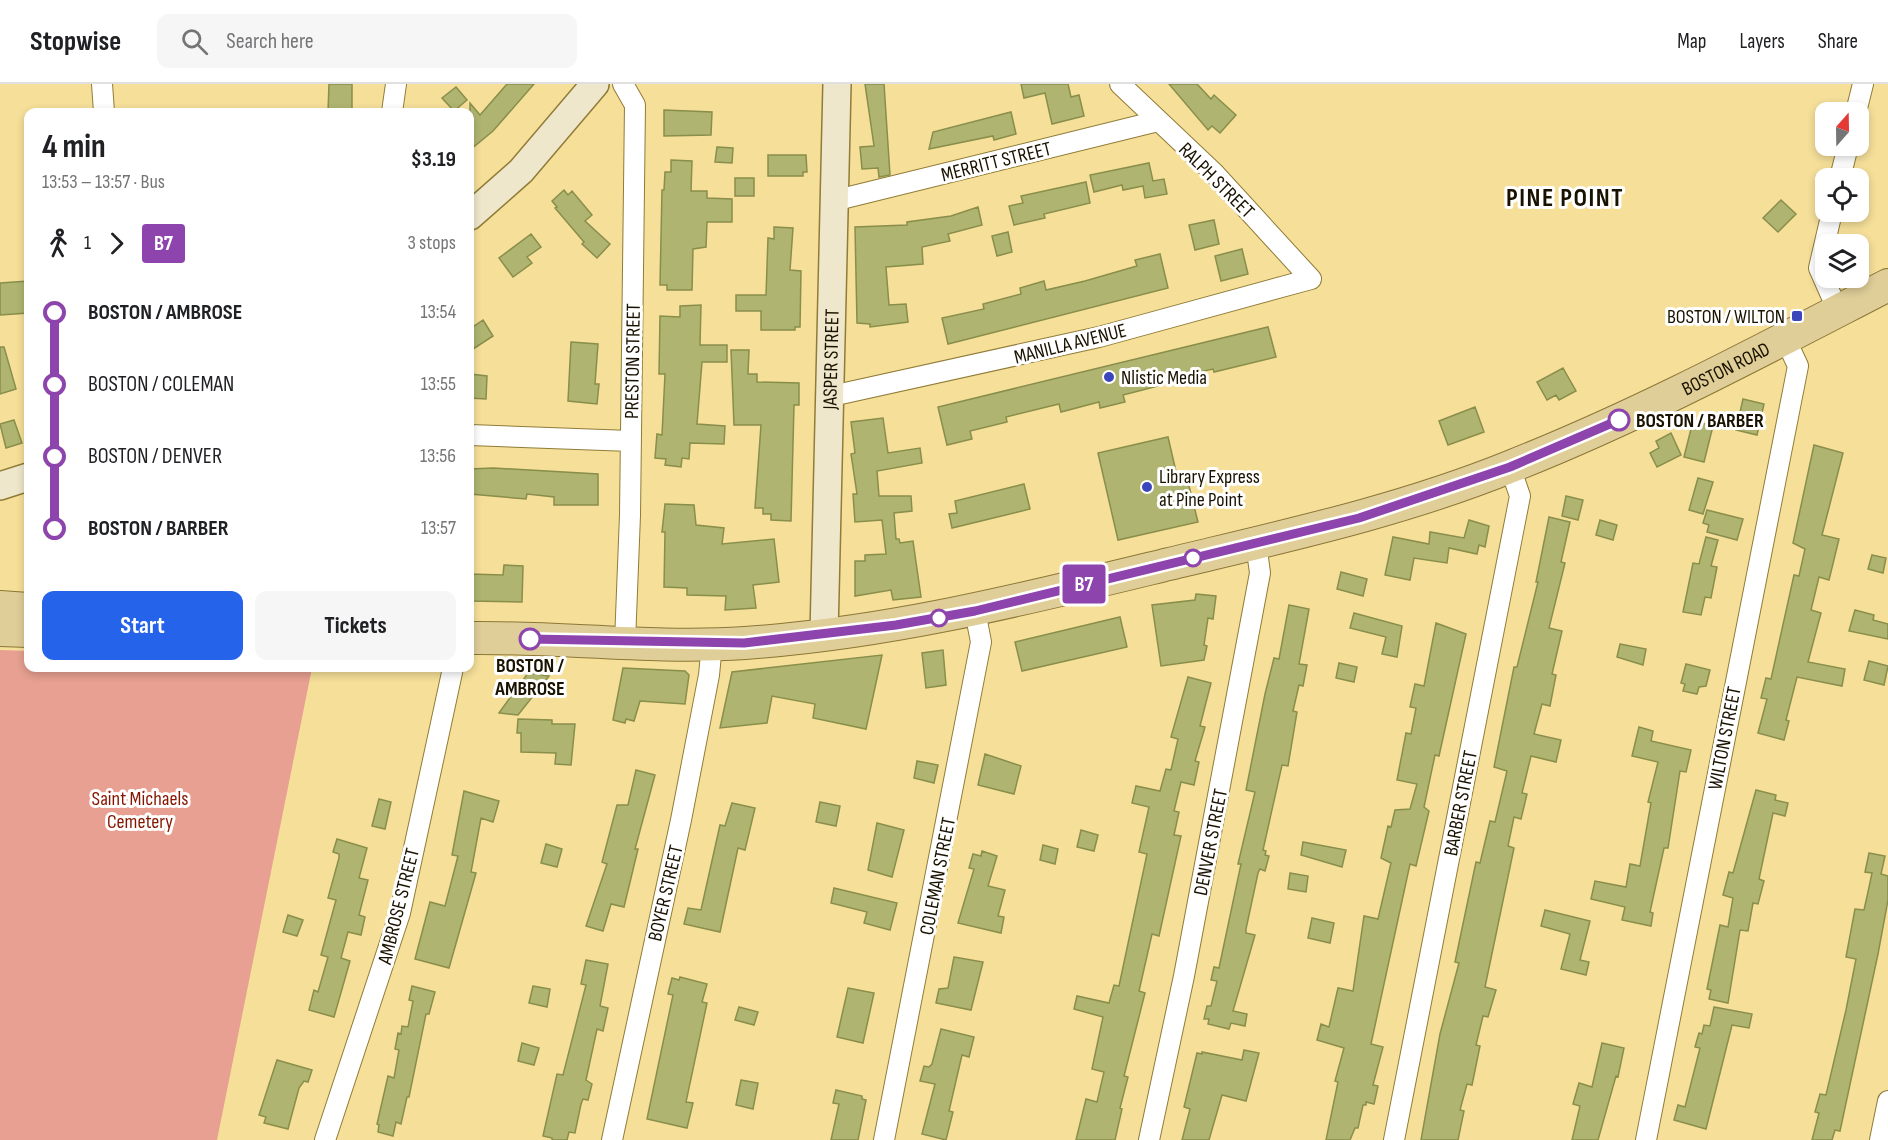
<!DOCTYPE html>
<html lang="en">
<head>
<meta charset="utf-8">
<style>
	:root { --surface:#fff; --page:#f6f6f6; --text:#202124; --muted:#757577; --line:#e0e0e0; --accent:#2563eb }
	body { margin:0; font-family:"Sofia Sans Condensed",sans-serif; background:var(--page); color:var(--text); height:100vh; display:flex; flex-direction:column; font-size:22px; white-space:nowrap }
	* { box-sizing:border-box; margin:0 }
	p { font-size:20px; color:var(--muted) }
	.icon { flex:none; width:33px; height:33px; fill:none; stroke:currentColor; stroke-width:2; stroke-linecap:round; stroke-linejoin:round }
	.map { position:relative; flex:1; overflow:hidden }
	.drawer { position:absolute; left:24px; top:24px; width:450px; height:564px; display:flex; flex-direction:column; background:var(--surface); border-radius:12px; box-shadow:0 3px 9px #0003 }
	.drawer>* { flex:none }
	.badge { padding:0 12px; border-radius:4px; font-size:21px; line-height:39px }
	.needle { width:39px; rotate:20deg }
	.buttons { position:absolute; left:1815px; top:18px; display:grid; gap:12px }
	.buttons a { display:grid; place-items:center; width:54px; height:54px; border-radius:12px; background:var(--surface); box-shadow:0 3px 9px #0003; font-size:30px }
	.map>.badge { position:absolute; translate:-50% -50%; box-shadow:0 0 0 3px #fff }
	.legs { display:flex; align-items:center; gap:9px; height:66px; padding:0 18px; font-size:20px }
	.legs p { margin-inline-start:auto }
	.overview { display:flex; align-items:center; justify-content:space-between; height:102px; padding:0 18px }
	h1 { font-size:33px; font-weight:700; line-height:45px }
	.primary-button { display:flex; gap:12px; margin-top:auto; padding:12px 18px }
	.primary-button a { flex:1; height:69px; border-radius:12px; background:var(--accent); color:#fff; font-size:24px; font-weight:700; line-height:69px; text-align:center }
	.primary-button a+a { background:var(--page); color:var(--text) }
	ul { padding:0 18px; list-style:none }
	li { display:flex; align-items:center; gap:21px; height:72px; font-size:22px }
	li i { display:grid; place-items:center; width:9px; height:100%; margin:0 8px; background:currentColor }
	li i::after { content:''; width:15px; height:15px; margin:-8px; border:4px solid; border-radius:50%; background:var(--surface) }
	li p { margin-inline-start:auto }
	li:first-child i { background:linear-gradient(#0000 50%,currentColor 0) }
	li:last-child i { background:linear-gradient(currentColor 50%,#0000 0) }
	header { display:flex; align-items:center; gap:36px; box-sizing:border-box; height:84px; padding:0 30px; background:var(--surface); border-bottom:2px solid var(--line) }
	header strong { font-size:28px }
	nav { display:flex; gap:33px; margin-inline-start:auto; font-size:21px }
	.search { width:420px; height:54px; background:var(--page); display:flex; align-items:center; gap:15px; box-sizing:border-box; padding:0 21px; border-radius:12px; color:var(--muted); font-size:22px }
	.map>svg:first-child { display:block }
</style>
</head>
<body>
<header>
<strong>Stopwise</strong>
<div class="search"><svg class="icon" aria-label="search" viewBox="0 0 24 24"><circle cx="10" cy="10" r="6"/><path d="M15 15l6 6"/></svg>Search here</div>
<nav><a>Map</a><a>Layers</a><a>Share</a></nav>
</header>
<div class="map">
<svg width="1888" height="1056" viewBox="0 0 1888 1056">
	<rect width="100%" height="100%" fill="#f5df99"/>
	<!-- green -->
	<path fill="#e7a091" d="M0 566 28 567V584H312L217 1056H0Z"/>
	<!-- building -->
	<path fill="#afb570" stroke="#898e4a" stroke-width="1.5" d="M329 0H352V28H328Z
		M507 0H534L493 47 470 66V19L480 31Z
		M865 0H884L890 91 879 93 878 84 862 85 860 63 874 62Z
		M1021 0H1068L1071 13 1079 11 1084 32 1052 40 1045 9 1024 14Z
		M1169 0H1197L1211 15 1214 11 1236 31 1220 49 1212 42 1208 46Z
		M456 3 467 16 454 27 442 14Z
		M664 26 712 28 711 51 664 52Z
		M1011 28 1016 50 994 56 993 52 929 65 933 48Z
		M717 63 733 64 732 79 715 78Z
		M768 71H806L807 88H803V92H768Z
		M671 76 692 77 691 107H707V114L732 115V138H707L706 163 693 165 692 206H667V201H660L662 106H664L665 88H671Z
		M1149 79 1153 97 1164 95 1167 110 1145 114 1143 102 1123 106 1122 101 1094 108 1090 91Z
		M735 94H754V112H735Z
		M1086 98 1090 119 1044 130 1045 134 1014 141 1009 122 1023 119 1021 112Z
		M564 106 568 111 572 107 592 131 585 137 610 160 597 174 582 160 584 158 555 124 557 123 552 117Z
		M1781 116 1796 130 1778 148 1763 134Z
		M978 123 982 141 948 150 950 157 922 163 923 180 886 183 889 221 906 220 908 238 870 243V240L857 239 855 143 907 141V138L951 132Z
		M1214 136 1219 160 1195 166 1189 141Z
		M774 143 793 144 790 186 801 187 800 243H795V246H761V227H736V211H766L768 154 774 155Z
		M1008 148 1012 168 997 172 992 152Z
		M531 150 541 163 527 173 532 179 513 193 499 174Z
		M1242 165 1248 190 1221 197 1215 172Z
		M1160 170 1168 204 948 260 942 234 984 225 983 220 1021 210 1020 204 1044 197 1046 206 1085 197 1137 182 1135 176Z
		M28 197V229L0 231V199Z
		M701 221 700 261H727V278H702L697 340 725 342 724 360 690 359 689 375 682 374 681 383 665 381 666 375 655 374 657 350 662 351 665 290H659L660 232 680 233V222Z
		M483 236 493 252 470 267V245Z
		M1268 243 1276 273 1214 288 1213 285 1161 296 1162 301 1123 311 1125 318 1100 324 1099 318 1061 328 1059 320 1006 333 1007 338 970 347 972 355 947 361 938 323Z
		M571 258 598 260 595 300H599L597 320 568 317Z
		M0 263H4L16 305 0 310Z
		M731 266H749L748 290H757V298L799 299V321H794L791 437 771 436V430H763V424H755L761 341H734Z
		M1563 284 1576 307 1559 316 1556 311 1547 316 1537 298Z
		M470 290 487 292 486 315 470 314Z
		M1743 315 1764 320 1757 351 1736 346Z
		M1475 323 1484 348 1448 361 1439 337Z
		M883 334 888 369 920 364 922 379 877 387 879 412H911L912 427 894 429 896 455H899L900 459 913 457 921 513 893 516 891 506 855 512V477H865V471L886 470 882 436 855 438 853 410H857L851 370 855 369 851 338Z
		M14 336 22 359 6 364 0 340Z
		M1693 337 1713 342 1704 378 1684 373Z
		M1671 349 1681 371 1657 383 1650 369 1659 364 1656 357Z
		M1168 353 1178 396 1187 394 1198 438 1118 456 1098 369Z
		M1814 361 1843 369 1822 451 1839 455 1829 496 1819 493 1811 526 1821 529 1808 578 1845 585 1842 602 1797 593 1786 636 1789 637 1784 656 1758 649 1767 615 1761 614 1766 594 1771 595 1794 491 1799 492 1805 465 1793 459Z
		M493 384 598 390V421H554V413L527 410 526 415 470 410V385Z
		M1698 394 1713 398 1703 430 1689 426Z
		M1024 400 1030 425 952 444 949 430 957 429 955 417Z
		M1566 412 1583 416 1578 436 1562 432Z
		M665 420 694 421 696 441 724 444 722 460 774 455 779 498 753 501 756 524 725 526 726 512 687 511V504L664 503 665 448H662Z
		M1707 426 1743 435 1737 456 1707 448 1709 441 1703 439Z
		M1549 433 1570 438 1561 478 1565 479 1549 544 1562 547 1552 590 1556 591 1550 622 1542 620 1534 650 1561 656 1556 678 1531 672 1522 709 1527 710 1521 735 1514 733 1508 762 1514 764 1485 903 1496 906 1488 933 1483 932 1476 961 1480 962 1472 1001 1467 1000 1460 1026 1464 1027 1458 1056H1421L1440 950 1459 879 1455 878 1476 778 1480 779 1490 737 1495 738 1507 687 1494 683 1514 583H1517L1538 498H1536Z
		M1469 436 1489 442 1485 463 1479 461 1477 470 1449 464 1447 479 1414 474 1410 496 1385 491 1393 453 1429 460 1430 448 1464 454Z
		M1600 436 1617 441 1613 456 1596 451Z
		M1706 453 1718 456 1711 482 1717 483 1711 514 1705 513 1701 531 1683 528 1693 479 1699 480Z
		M1872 471 1886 474 1883 489 1868 485Z
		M504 481 523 482 522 518 470 517V490L503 491Z
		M1341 488 1367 495 1363 512 1337 505Z
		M1196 510 1216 512 1213 535 1208 534 1204 561 1207 562 1204 576 1161 582 1152 521 1195 516Z
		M1289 521 1309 525 1299 580 1307 581 1303 602 1299 601 1293 627 1297 628 1288 682 1282 681 1263 766 1266 767 1265 771 1269 772 1265 787 1260 785 1258 789 1246 845V849L1255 851 1233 927 1247 930 1245 942 1231 939 1229 945 1208 940 1209 935H1204L1207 922H1211L1217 897 1211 896 1214 883 1219 884 1241 780H1238L1255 708 1246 706 1265 610 1274 574 1279 575Z
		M1855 526 1874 531 1873 536 1888 540V555L1849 547Z
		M1354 529 1402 542 1397 573 1382 570 1386 553 1350 544Z
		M1120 533 1127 563 1022 587 1015 558Z
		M1436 539 1466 550 1439 672 1435 671 1424 723 1429 727 1416 782 1410 780 1371 960 1383 963 1373 1001 1378 1002 1374 1020 1366 1018V1021H1363L1358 1044H1355L1350 1056H1326L1338 998 1335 997 1344 964 1317 956 1321 940 1329 943 1338 904 1353 907 1364 832 1378 835 1391 779 1381 774 1388 742 1391 743 1395 726 1410 725 1417 700 1397 696 1406 649 1411 650 1416 624 1410 623 1415 600 1424 602Z
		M1620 560 1646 565 1643 581 1617 573Z
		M943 566 946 601 926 604 922 569Z
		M882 571 866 645 813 634 815 620 772 612 767 639 720 644 732 588Z
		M1869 577 1888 582 1884 601 1864 596Z
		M1339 579 1357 583 1354 598 1336 594Z
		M1686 580 1710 586 1706 602 1699 603 1697 610 1683 607 1685 600 1681 599Z
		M623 584 685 587 689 591 685 620 640 617 634 637 626 635 625 639 613 636Z
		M528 589 549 592 518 631 499 629Z
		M1188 593 1211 599 1200 642 1205 643 1195 677 1199 678 1194 701 1181 698 1174 727 1179 728 1174 751 1181 752 1159 852 1152 850 1139 907 1145 909 1124 992 1128 993 1120 1024 1122 1025 1115 1056H1076L1086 1015 1097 1018 1104 988 1092 985 1103 933 1074 925 1077 912 1109 919 1114 901 1119 902 1147 770 1139 768 1149 723 1132 719 1136 702 1160 707 1166 685 1171 686 1178 655 1171 653Z
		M518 635 552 636V640H575L571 681 555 680 556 669 521 668V649H517Z
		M1639 643 1653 647 1651 657 1691 666 1686 688 1680 687 1668 764H1664L1650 828 1653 829 1651 842 1622 836 1625 823 1591 815 1595 797 1626 803 1630 780 1640 782 1651 719 1648 718 1658 678 1632 672Z
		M985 670 1021 682 1014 710 978 701Z
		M917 677 938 681 934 699 914 694Z
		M636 686 655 691 635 765H638L624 823 611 820 603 847 586 842 607 780 602 778 617 721H628Z
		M1756 706 1776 711 1775 716 1788 719 1785 732 1773 729 1759 795 1764 797 1758 820 1753 819 1748 847 1740 846 1728 919 1709 915 1711 906 1707 905 1720 841 1728 843 1733 814 1723 811 1729 788 1733 789Z
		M464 707 499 717 493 738 481 734 471 788 476 789 449 884 415 875 430 818 445 822 458 772 452 771Z
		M379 715 391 718 385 745 372 742Z
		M820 718 840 722 836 742 816 738Z
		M732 719 755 724 745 766 738 764 720 848 684 840 688 824 701 826 720 741 725 742Z
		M877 739 904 746 892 793 868 786Z
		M1081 746 1098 751 1094 767 1077 763Z
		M337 755 367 764 359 794 368 796 359 831 365 833 361 851 348 848 341 874 350 877 334 933 309 926 314 906 318 908 328 873 321 871 336 816 328 814 339 774V770L333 768Z
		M1303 758 1346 766 1342 783 1301 771Z
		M546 760 562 765 557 783 541 779Z
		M1043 761 1058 765 1055 780 1040 776Z
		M982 767 997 772 988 802 1005 806 998 832 1004 833 1001 849 958 839 974 785 969 784 973 770 981 772Z
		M1869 769 1885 772 1881 790 1888 792V816L1878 870 1840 1047 1835 1046 1832 1056H1812L1819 1029 1815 1028 1820 1010 1826 1011 1846 926 1856 875 1846 873 1855 825 1864 826 1868 808 1872 789 1865 788Z
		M1290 789 1308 792 1306 808 1288 805Z
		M834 804 897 819 890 846 864 839 867 828 831 819Z
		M1545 826 1590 837 1580 876 1589 878 1586 891 1561 885 1570 850 1541 842Z
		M288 831 303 836 297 852 283 848Z
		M1312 834 1334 839 1330 859 1308 854Z
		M954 873 983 878 971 926 936 919 939 905 948 904Z
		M586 876 608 880 600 922 608 924 603 947 597 945 586 996 592 1000 588 1016 583 1015 581 1020 575 1049 569 1048 567 1056H552V1054L543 1052 557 990 563 991 573 952 586 901 581 900Z
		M680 893 707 900 702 918 707 919 686 1018 693 1019 687 1044 647 1035 673 911 668 910 672 894 679 896Z
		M412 902 435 908 429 930H426L409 1013H407L401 1040 396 1038 393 1052 378 1048 379 1041 377 1040 388 992 394 994 399 966 395 965 398 949 401 950 402 942 408 943 413 917 409 916Z
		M533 902 550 905 547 923 529 919Z
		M848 904 874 909 863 959 837 953Z
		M739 923 758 928 754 941 735 936Z
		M1714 923 1752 930 1749 944 1732 941 1706 1045 1674 1036 1678 1021 1685 1023 1700 964 1695 963 1699 949 1702 950 1704 941 1710 942Z
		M941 945 974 953 969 973 962 971 949 1027 953 1028 946 1056 922 1050 935 1000 920 997 924 982 929 983 932 980Z
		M522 959 539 964 534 981 518 977Z
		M1602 959 1624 964 1618 993 1616 992 1598 1056H1572L1580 1022 1573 1020 1579 999 1592 1003Z
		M1244 966 1259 969 1246 1017 1222 1011 1209 1056H1182L1190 1025 1184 1023 1197 969 1202 970V968L1242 976Z
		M277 976 312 986 308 998 304 997 299 1004 288 1045 264 1039 266 1033 259 1031Z
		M741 996 758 999 753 1025 736 1021Z
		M836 1006 862 1012V1015L866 1016 858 1056H831L839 1020 833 1019Z"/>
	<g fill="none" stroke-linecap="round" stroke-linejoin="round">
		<!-- street casing -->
		<g stroke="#907c37" stroke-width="22">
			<path id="street" d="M102 0 104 28
				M623 0 635 21 630 431 625 558
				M392 28 396 0
				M1856 28 1863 0
				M1840 94 1848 62
				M833 117 1158 37
				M1832 128 1819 184 1838 227
				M827 313 1099 253 1311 195 1214 89 1120 0
				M470 351 631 357
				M325 1056 400 829 453 584
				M612 1056 681 736 709 591 712 560
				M884 1056 981 558 975 527
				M1149 1056 1184 892 1260 489 1256 459
				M1394 1056 1520 412 1510 383
				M1646 1056 1798 282 1785 254
				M1880 1056 1888 1017"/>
		</g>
		<!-- secondary casing -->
		<g stroke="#907c37" stroke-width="30">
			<g id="secondary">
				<path d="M470 132 521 87 595 0"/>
				<path d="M0 402 28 393"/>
				<path id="s1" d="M824 551 837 0"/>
			</g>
		</g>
		<!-- primary casing -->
		<g stroke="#8c7736" stroke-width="34">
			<g id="primary">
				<path d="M0 523 28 525"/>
				<path d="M0 546 28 547"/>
				<path id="s2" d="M470 554C561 553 653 565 745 559 890 549 1029 514 1169 480 1285 452 1401 427 1512 382 1641 331 1764 265 1888 201"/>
			</g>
		</g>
		<!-- street -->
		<use href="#street" stroke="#fff" stroke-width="20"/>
		<!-- secondary -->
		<use href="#secondary" stroke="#efe7cb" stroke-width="27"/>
		<!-- primary -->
		<use href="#primary" stroke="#dfce98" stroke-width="32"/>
	</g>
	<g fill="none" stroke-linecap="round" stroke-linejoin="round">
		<!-- line-1 casing -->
		<g stroke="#fff" stroke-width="14">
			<path id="line-1" d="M530 555 744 559 896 541 975 527 1359 434 1510 383 1619 336"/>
		</g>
		<!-- line-1 -->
		<use href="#line-1" stroke="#8e44ad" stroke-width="9"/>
	</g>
	<!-- markers -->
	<g fill="#3a46b9" stroke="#fff" stroke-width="2">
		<rect x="1791" y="226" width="12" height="12" rx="3"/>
		<circle cx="1109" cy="293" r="6"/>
		<circle cx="1147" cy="403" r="6"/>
	</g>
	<g fill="#fff" stroke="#8e44ad" stroke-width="3">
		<circle cx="1619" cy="336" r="10"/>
		<circle cx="1193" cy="474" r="8"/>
		<circle cx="939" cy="534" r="8"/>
		<circle cx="530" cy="555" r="10"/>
	</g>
	<g text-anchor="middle" stroke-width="6" stroke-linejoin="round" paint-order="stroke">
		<!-- street labels -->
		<g font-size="20" fill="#1a1200" stroke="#fff">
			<text transform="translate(996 77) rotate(-14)" y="7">MERRITT STREET</text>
			<text transform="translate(1217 96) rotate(45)" y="7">RALPH STREET</text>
			<text transform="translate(1070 259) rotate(-14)" y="7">MANILLA AVENUE</text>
			<text dy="7" stroke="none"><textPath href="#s1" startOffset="276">JASPER STREET</textPath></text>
			<text transform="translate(632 277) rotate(-89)" y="7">PRESTON STREET</text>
			<text dy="7" stroke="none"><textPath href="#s2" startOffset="1299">BOSTON ROAD</textPath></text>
			<text transform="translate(1724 654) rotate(-79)" y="7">WILTON STREET</text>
			<text transform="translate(1460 719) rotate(-79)" y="7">BARBER STREET</text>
			<text transform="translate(1210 758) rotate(-79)" y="7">DENVER STREET</text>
			<text transform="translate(937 792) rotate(-79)" y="7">COLEMAN STREET</text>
			<text transform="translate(665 809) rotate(-77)" y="7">BOYER STREET</text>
			<text transform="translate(398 822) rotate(-76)" y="7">AMBROSE STREET</text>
		</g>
		<!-- poi labels -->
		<g font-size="20" fill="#1a1200" stroke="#fff" text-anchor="start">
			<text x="1785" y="239" text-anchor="end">BOSTON / WILTON</text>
			<text x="1121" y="300">Nlistic Media</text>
			<text x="1159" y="399">Library Express<tspan x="1159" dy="23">at Pine Point</tspan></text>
		</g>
		<!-- stop labels -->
		<g font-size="20" font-weight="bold" fill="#1a1200" stroke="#fff" text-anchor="start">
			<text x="1636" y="343">BOSTON / BARBER</text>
			<text x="530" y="588" text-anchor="middle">BOSTON /<tspan x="530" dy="23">AMBROSE</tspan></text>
		</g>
		<!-- park labels -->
		<g font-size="20" fill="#851600" stroke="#fff">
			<text x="140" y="721">Saint Michaels<tspan x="140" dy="23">Cemetery</tspan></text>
		</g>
		<!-- district labels -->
		<g font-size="26" font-weight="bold" letter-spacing="1.5" fill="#1a1200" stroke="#fff">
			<text x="1565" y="122">PINE POINT</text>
		</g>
	</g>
</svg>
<div class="buttons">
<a><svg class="needle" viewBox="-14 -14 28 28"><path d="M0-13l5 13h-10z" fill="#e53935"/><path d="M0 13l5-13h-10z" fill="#757577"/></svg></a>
<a><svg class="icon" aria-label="locate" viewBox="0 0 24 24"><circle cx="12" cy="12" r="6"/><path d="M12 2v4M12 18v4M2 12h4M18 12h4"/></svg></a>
<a><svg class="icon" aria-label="layers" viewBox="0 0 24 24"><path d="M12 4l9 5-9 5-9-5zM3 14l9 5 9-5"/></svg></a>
</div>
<b class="badge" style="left:1084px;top:500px;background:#8e44ad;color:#fff">B7</b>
<section class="drawer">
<div class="overview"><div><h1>4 min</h1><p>13:53 – 13:57 · Bus</p></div><b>$3.19</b></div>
<div class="legs"><svg class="icon" aria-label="walk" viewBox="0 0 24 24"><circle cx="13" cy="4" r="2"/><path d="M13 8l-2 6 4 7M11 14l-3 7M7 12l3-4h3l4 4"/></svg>1<svg class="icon" aria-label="forward" viewBox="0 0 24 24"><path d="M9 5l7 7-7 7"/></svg><b class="badge" style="background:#8e44ad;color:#fff">B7</b><p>3 stops</p></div>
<ul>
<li><i style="color:#8e44ad"></i><b>BOSTON / AMBROSE</b><p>13:54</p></li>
<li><i style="color:#8e44ad"></i><span>BOSTON / COLEMAN</span><p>13:55</p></li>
<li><i style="color:#8e44ad"></i><span>BOSTON / DENVER</span><p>13:56</p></li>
<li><i style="color:#8e44ad"></i><b>BOSTON / BARBER</b><p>13:57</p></li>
</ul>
<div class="primary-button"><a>Start</a><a>Tickets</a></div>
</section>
</div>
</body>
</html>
